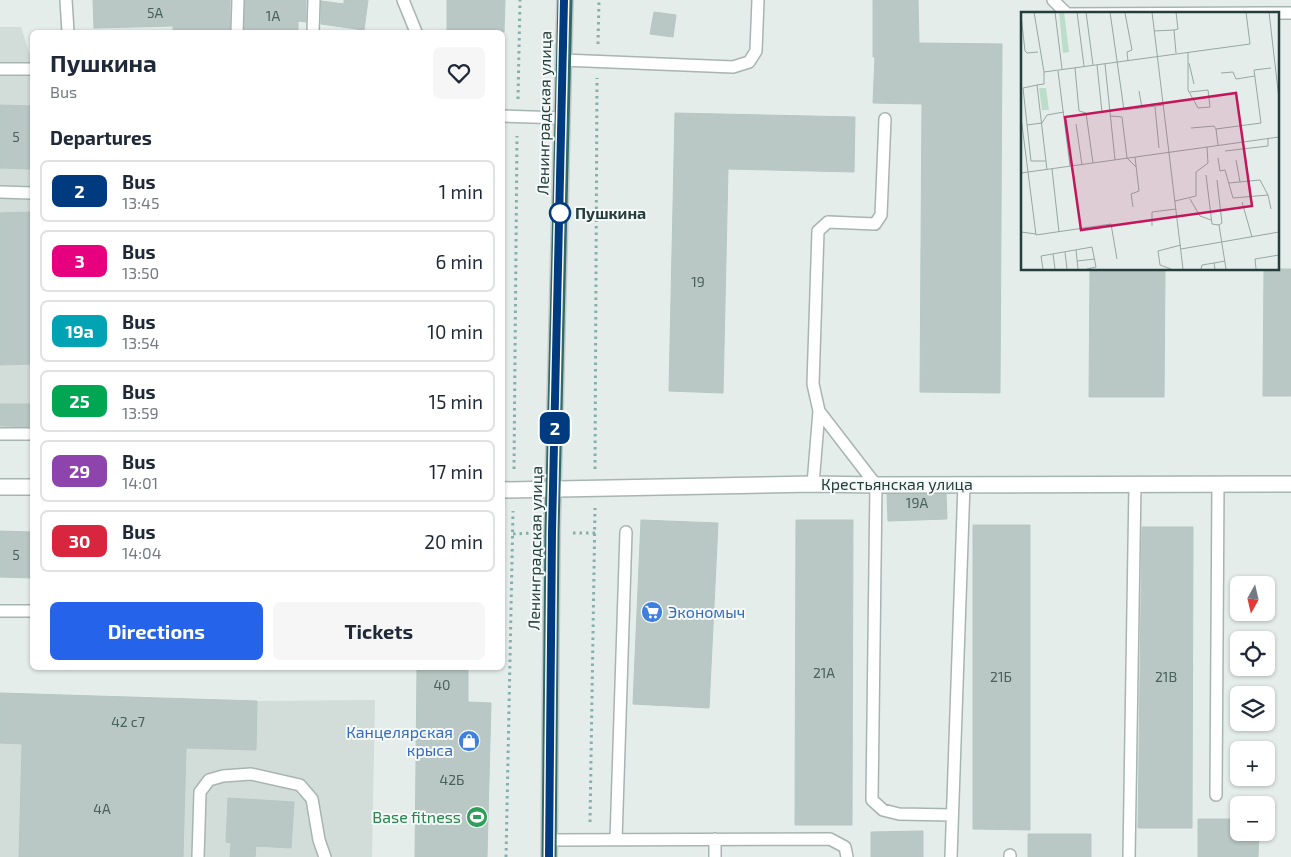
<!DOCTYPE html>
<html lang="en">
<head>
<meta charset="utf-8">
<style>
	:root { --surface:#fff; --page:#f6f6f7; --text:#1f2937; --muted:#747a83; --line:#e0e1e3; --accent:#2563eb }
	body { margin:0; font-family:"Exo 2",sans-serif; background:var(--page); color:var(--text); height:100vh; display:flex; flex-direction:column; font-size:19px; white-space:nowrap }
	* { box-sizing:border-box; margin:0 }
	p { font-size:16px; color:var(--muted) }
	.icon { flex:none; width:28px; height:28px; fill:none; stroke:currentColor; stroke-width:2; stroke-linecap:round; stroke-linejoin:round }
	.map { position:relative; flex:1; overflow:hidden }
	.panel { position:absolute; left:30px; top:30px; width:475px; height:640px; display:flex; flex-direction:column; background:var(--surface); border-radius:8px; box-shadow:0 1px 4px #0004 }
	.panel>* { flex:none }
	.badge { padding:0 10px; border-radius:8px; font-size:18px; line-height:32px }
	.needle { width:32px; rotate:188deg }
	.tools { position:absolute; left:1230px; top:576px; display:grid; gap:10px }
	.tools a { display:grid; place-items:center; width:45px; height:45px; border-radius:8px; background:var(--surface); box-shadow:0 1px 4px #0004; font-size:25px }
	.map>.badge { position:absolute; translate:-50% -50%; box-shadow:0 0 0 2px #fff }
	h2 { padding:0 20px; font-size:19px; line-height:45px }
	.round { display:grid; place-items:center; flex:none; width:52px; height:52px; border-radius:8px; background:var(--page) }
	.summary { display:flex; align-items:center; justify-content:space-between; height:85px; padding:0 20px }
	h1 { font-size:24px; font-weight:700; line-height:38px }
	.action { display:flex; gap:10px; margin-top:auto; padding:10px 20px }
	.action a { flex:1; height:58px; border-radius:8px; background:var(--accent); color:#fff; font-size:20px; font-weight:700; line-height:58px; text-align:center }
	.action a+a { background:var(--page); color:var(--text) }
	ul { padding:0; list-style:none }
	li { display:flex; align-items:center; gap:15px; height:62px; margin:0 10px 8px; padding:0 10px; border:2px solid var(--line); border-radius:8px }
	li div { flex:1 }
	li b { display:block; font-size:19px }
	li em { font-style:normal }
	li .badge { min-width:55px; font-weight:700; text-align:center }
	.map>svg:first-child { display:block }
</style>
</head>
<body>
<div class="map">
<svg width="1291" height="857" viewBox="0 0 1291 857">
	<rect width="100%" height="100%" fill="#e4edea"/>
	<!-- built -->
	<path fill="#d2ddda" d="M0 27H21L32 61V404H0Z
		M0 693 257 701 375 700 372 857H0Z"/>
	<!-- building -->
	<path fill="#b9c8c4" stroke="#b6c7c2" d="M93 0H230V32H173V26L94 28Z
		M245 0H306V22L298 21V32H244Z
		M344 0H368L364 30 321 24V1L344 4Z
		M447 0H505L504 32H447Z
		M873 0H918L919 43 1002 44 1000 393 920 392 922 104 873 103 875 57H873Z
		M654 12 676 15 673 37 650 34Z
		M0 105 32 106V169L0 168Z
		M675 113 855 117 854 172 728 169 723 393 669 391Z
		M32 212V364L0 365V213Z
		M1090 269H1165L1164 397H1089Z
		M1264 269H1291V396H1263Z
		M0 404H32V427L0 426Z
		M887 494H946L947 519 888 521Z
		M641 520 718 523 709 708 633 704Z
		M796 520H853L852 825H795Z
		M973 525H1030V830L973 829Z
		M1142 527H1193L1192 828H1138Z
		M0 531 32 532V578L0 577Z
		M417 668H468V702L491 703 487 857H415Z
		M0 693 257 701 256 750 186 748 183 857H19L22 744 0 743Z
		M228 798 294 802 291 848 256 846 255 857H230L231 843 226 842Z
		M1198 819H1239V832H1259L1258 857H1198Z
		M923 831V857H871V832Z
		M1028 834H1091V857H1028Z"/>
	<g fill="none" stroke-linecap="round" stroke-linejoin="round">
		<!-- lane casing -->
		<g stroke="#a7b5b2" stroke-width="14">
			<path id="lane" d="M66 0 68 32
				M403 0 416 32
				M1053 0 1067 14 1291 13
				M237 32 238 0
				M313 32 314 0
				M563 60 733 67 749 62 756 51 758 0
				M0 69H32
				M502 116 562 118
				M0 192 32 193
				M819 411 876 485 872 800 883 810 899 814 952 815
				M0 434H32
				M813 484 819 411 813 384 818 231 828 222 875 224 881 215 885 119
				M0 611H32
				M1216 795 1218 484
				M550 840 830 839 845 847 847 857
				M616 840 626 532
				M198 857 200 792 209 780 223 776 251 774 300 785 312 799 319 840 325 857
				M715 857V839
				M951 857 964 484
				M1010 857V855
				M1129 857 1135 484"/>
		</g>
		<!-- street casing -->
		<g stroke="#a7b5b2" stroke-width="18">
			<path id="street" d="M0 487H32
				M502 490 813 484 876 485 1291 484"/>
		</g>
		<!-- highway casing -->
		<g stroke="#c2c9c8" stroke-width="18">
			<path id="highway" d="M549 857 552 532 565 0"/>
		</g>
		<!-- path -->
		<path stroke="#85b0a9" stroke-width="3" stroke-dasharray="2.5 4" stroke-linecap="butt" d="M598 44 599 0
			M518 99 520 0
			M514 469 517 136
			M595 469 597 78
			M573 533H595
			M513 534 532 533
			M590 822 595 508
			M506 857 513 511"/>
		<!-- lane -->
		<use href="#lane" stroke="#fff" stroke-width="11"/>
		<!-- street -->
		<use href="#street" stroke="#fff" stroke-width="15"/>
		<!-- highway -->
		<use href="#highway" stroke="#306a67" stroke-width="15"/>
	</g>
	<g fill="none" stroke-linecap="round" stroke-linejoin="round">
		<!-- line casing -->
		<g stroke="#fff" stroke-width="11">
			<path id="line" d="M549 857 552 532 564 0"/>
		</g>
		<!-- line -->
		<use href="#line" stroke="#003b80" stroke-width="8"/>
	</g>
	<!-- icons -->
	<defs>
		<g id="supermarket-disc" transform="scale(1.125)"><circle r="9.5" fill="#3f7fe0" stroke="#f4f9f8"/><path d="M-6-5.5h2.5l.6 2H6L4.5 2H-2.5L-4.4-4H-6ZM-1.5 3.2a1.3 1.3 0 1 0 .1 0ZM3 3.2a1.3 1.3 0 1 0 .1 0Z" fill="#fff"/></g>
		<g id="shop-disc" transform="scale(1.125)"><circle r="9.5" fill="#3f7fe0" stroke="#f4f9f8"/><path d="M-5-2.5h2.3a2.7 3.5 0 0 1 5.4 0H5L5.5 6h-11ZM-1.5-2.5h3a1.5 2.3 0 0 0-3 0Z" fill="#fff"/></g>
		<g id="stadium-disc" transform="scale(1.125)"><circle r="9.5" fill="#2e9e5b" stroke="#f4f9f8"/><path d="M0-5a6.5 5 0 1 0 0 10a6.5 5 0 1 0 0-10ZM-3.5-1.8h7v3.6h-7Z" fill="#fff"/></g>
	</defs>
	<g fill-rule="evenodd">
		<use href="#supermarket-disc" x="652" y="612"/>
		<use href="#shop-disc" x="469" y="741"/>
		<use href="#stadium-disc" x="477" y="817"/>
	</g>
	<!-- markers -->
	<circle fill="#fff" stroke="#003b80" stroke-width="2.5" cx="560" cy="213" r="10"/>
	<g text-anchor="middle" stroke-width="4" stroke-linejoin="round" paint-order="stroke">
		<!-- number labels -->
		<g font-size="14" fill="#49605d">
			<text x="155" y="18">5А</text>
			<text x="273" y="21">1А</text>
			<text x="16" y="142">5</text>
			<text x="698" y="287">19</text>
			<text x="917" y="508">19А</text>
			<text x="16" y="560">5</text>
			<text x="824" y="678">21А</text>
			<text x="1001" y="682">21Б</text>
			<text x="1166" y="682">21В</text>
			<text x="442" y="690">40</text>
			<text x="128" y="727">42 с7</text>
			<text x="452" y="785">42Б</text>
			<text x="102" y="814">4А</text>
		</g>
		<!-- street labels -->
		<g font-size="16" fill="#243e3b" stroke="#f4f9f8">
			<text transform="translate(544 113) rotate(-89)" y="6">Ленинградская улица</text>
			<text x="897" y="490">Крестьянская улица</text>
			<text transform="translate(535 548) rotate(-89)" y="6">Ленинградская улица</text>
		</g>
		<!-- stop labels -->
		<g font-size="16" font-weight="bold" fill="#243e3b" stroke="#f4f9f8" text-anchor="start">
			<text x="575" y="219">Пушкина</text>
		</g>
		<!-- shop labels -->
		<g font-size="16" fill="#366cbe" stroke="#f4f9f8" text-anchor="start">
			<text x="668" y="618">Экономыч</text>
			<text x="453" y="738" text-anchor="end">Канцелярская<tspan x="453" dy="18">крыса</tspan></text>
		</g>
		<!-- leisure labels -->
		<g font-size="16" fill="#27864d" stroke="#f4f9f8" text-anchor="end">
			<text x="461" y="823">Base fitness</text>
		</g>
	</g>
	<!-- overview -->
	<g transform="translate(1021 12)">
		<rect width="258" height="258" fill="#e4edea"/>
		<path d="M38 0H43L48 40 42 41ZM18 76H25L28 98H21Z" fill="#bdddcb"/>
		<path fill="none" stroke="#97a7a4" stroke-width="1" d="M13 0 23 60V72L16 73 26 158M34 0 41 57M56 0 63 54M65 0 72 53M89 0 103 98 143 93M131 0 162 257M248 0 258 87M104 1 111 38 106 40 107 49M0 3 4 39 6 41 17 40M153 18 157 17 155 0M133 19 153 18 155 41M167 40V78L177 96 189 95 187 78 169 80M168 51 173 72M84 52 94 148M76 53 81 100M54 56 58 99 65 101 72 151M37 59 49 154M23 60 229 32 225 0M200 61 212 60 215 67 234 64M16 73 2 76 10 149H25M118 79 121 96M134 95 138 136M90 104 101 105 106 146 115 155M0 105 15 223 90 212 96 247M55 112 61 153M6 113 21 111 26 103 43 100M170 116 193 114 195 117M197 133 195 117 240 111 233 58 250 56M204 139 247 134V126M197 146 199 159 204 158 212 186 247 183 250 197M215 148 219 170M31 157 38 220M0 161 258 125M185 163 191 212 198 213 205 257M196 168 201 211 198 213M208 171 239 168 247 183M169 187 179 204 190 208M154 189 175 184V160L187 151 186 135M221 190 231 225M112 195 110 182 118 179 114 145M131 214V200L155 197M0 220 15 222M160 237 258 220M55 238 57 257M44 240 46 257M32 242 34 257M56 249 74 247M22 257 20 244 71 235 75 255 66 257M150 257 139 253 137 239 160 233M180 257 181 253 193 251M194 257 193 251 204 249M235 257 234 247 258 243"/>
		<path fill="#c2185b" fill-opacity="0.15" stroke="#c2185b" stroke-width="2.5" d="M215 81 231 194 60 218 44 105Z"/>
		<rect width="258" height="258" fill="none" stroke="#243e3b" stroke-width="2.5"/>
	</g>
</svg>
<div class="tools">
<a><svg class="needle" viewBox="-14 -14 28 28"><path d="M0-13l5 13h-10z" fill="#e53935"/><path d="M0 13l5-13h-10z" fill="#747a83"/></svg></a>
<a><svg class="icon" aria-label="locate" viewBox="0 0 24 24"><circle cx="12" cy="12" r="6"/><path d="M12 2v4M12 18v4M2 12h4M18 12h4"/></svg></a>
<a><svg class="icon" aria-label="layers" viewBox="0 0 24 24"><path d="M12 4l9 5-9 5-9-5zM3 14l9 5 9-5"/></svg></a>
<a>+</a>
<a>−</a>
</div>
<b class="badge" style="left:555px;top:428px;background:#003b80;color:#fff">2</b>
<section class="panel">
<div class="summary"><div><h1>Пушкина</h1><p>Bus</p></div><a class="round"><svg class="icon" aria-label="heart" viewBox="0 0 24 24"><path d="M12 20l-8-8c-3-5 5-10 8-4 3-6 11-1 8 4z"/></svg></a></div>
<h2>Departures</h2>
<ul>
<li><span class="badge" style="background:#003b80;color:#fff">2</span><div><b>Bus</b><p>13:45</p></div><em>1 min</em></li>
<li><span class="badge" style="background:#e6007e;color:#fff">3</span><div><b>Bus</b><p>13:50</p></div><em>6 min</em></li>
<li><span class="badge" style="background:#00a3b4;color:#fff">19а</span><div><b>Bus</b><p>13:54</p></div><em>10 min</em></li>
<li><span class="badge" style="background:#00a651;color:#fff">25</span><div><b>Bus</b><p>13:59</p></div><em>15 min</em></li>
<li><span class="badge" style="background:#8e44ad;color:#fff">29</span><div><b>Bus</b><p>14:01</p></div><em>17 min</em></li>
<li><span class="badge" style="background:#d7263d;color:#fff">30</span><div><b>Bus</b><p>14:04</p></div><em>20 min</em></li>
</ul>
<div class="action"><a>Directions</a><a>Tickets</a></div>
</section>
</div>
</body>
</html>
